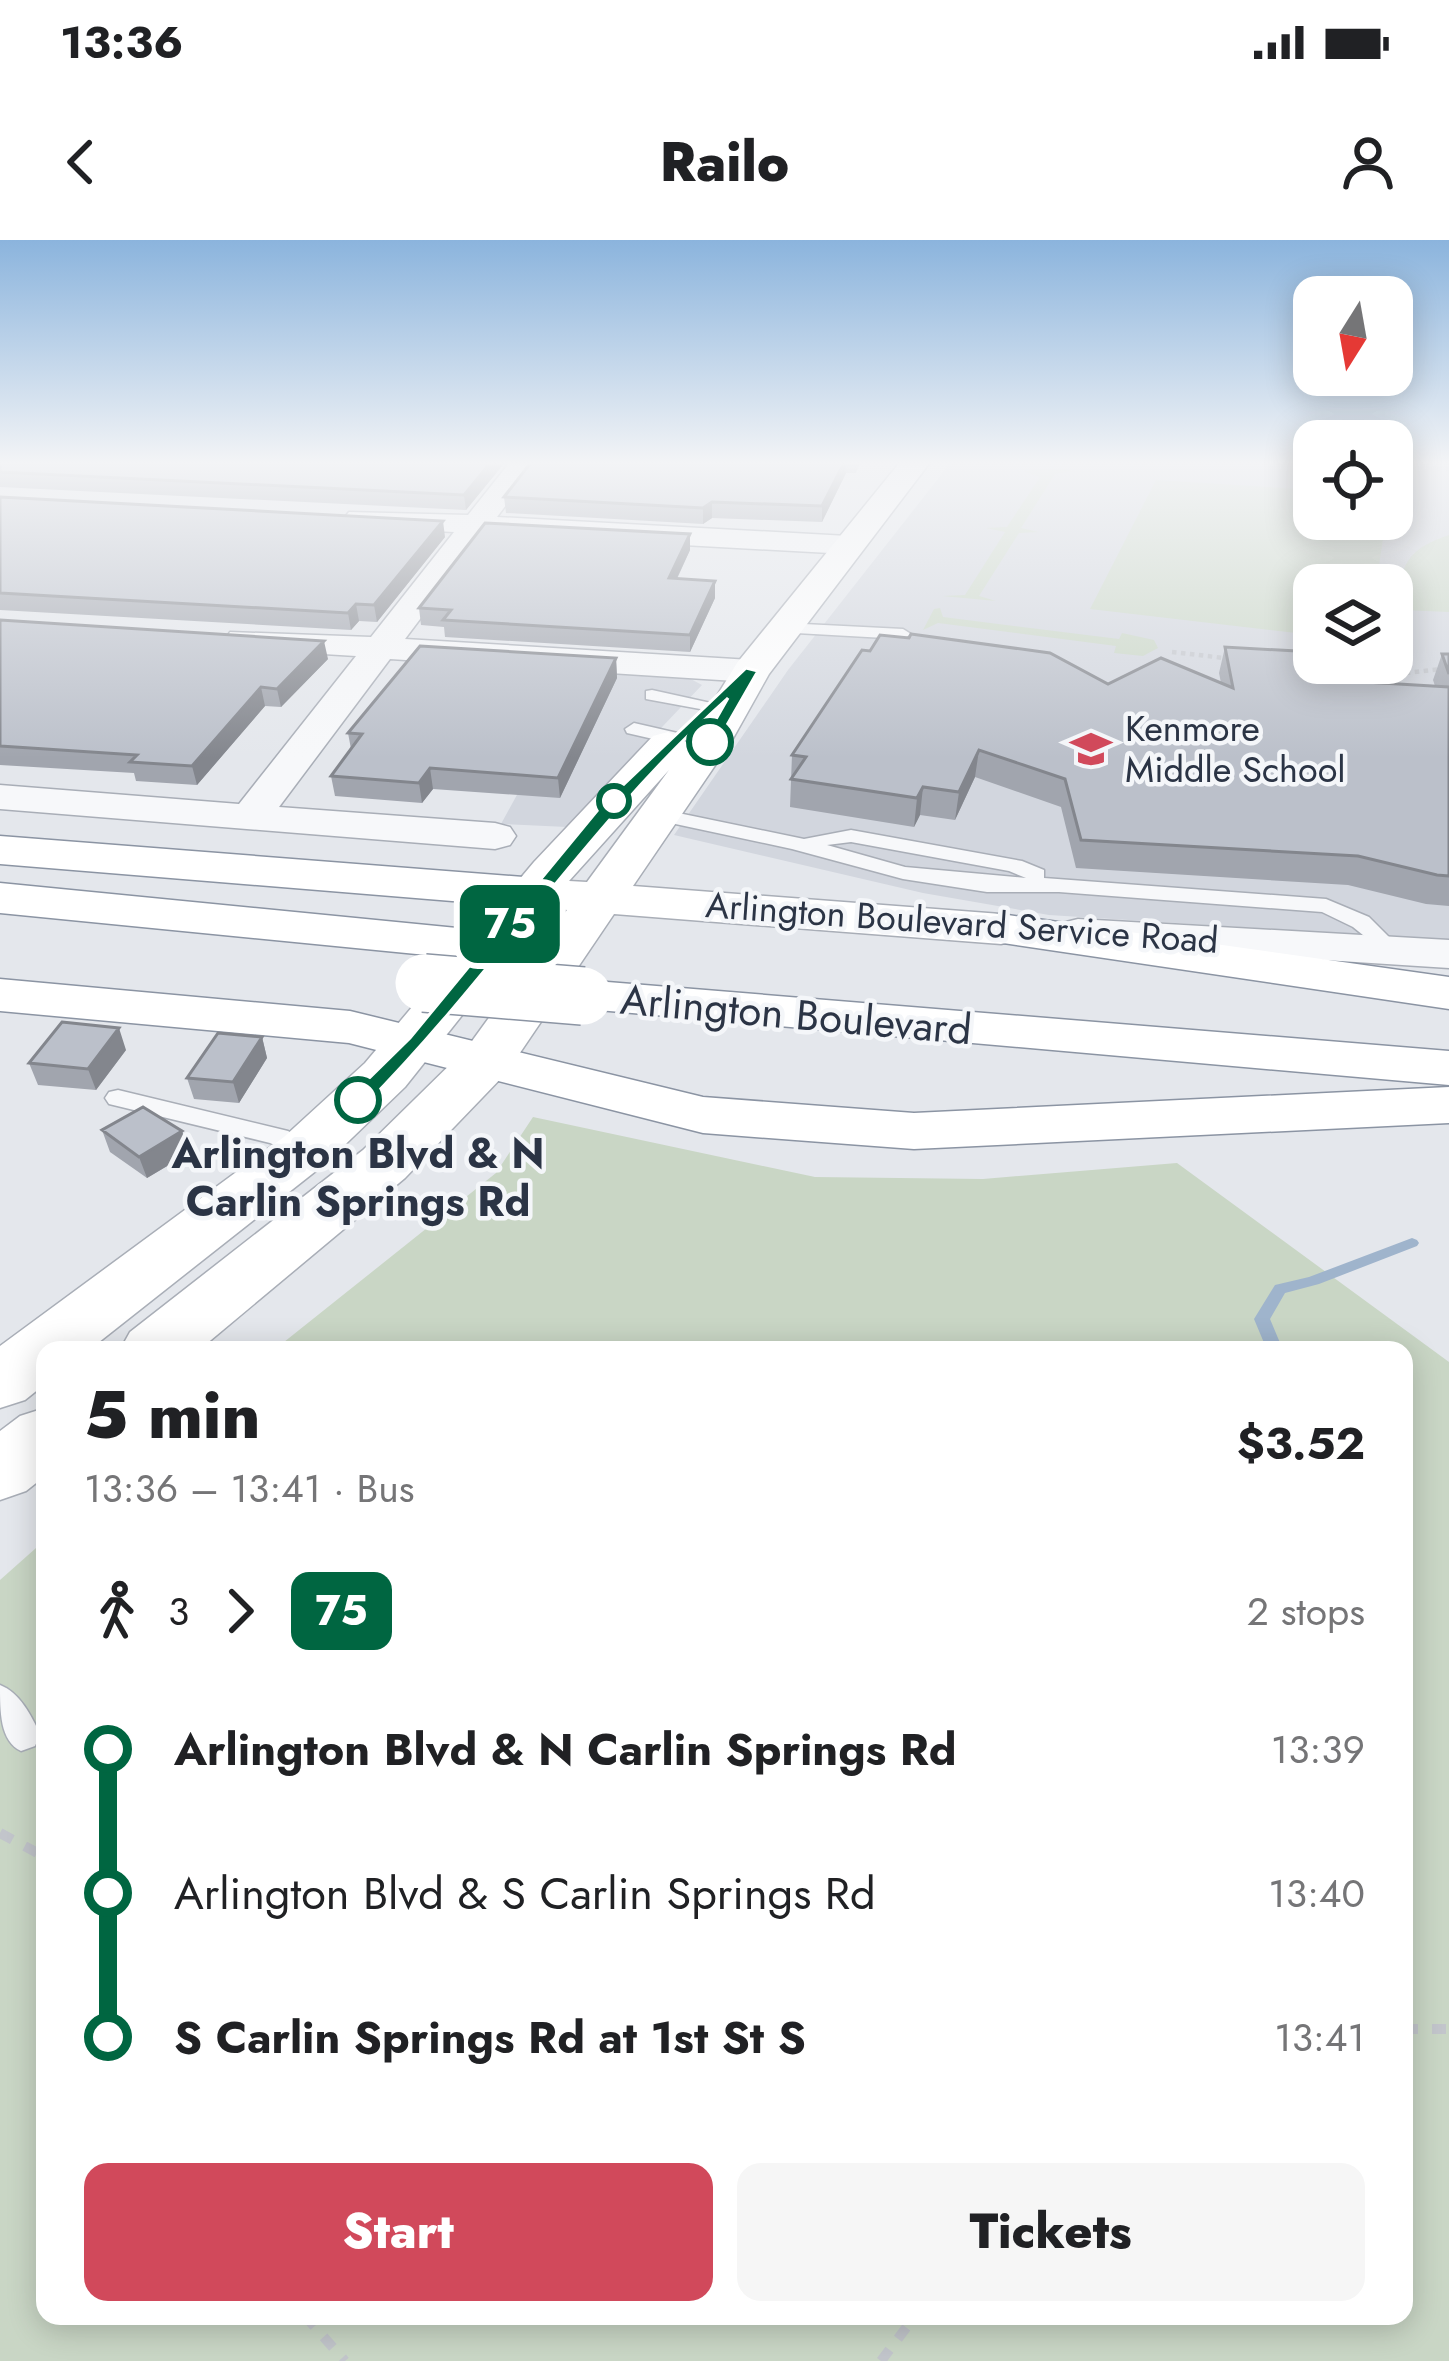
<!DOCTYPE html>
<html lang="en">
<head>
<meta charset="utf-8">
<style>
	:root { --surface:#fff; --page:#f6f6f6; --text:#202124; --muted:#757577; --accent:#d1495b }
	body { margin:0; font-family:Jost,sans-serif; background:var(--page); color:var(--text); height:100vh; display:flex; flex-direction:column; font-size:45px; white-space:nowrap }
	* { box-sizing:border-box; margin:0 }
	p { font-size:39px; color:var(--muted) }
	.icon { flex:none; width:66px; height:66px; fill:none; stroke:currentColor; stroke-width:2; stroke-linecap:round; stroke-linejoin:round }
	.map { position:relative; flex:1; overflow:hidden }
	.panel { position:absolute; left:36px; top:1101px; width:1377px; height:984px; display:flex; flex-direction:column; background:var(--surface); border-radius:24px; box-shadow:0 6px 30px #0003 }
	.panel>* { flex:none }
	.badge { padding:0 24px; border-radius:18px; font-size:42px; line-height:78px }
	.needle { width:78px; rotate:191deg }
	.tools { position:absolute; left:1293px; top:36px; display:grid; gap:24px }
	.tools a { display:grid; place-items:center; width:120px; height:120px; border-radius:24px; background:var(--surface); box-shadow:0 6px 30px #0003; font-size:60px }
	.map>.badge { position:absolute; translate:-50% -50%; box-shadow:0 0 0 6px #fff }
	.legs { display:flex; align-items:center; gap:18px; height:132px; padding:0 48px; font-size:39px }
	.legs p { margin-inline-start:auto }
	.headline { display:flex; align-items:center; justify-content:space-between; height:204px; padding:0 48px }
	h1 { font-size:66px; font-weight:800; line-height:90px }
	.action { display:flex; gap:24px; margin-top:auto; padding:24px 48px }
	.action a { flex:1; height:138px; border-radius:24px; background:var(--accent); color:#fff; font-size:48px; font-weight:800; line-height:138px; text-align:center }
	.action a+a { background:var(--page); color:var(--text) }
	ul { padding:0 48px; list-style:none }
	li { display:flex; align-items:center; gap:42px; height:144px; font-size:45px }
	li i { display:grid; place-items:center; width:18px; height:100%; margin:0 15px; background:currentColor }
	li i::after { content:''; width:30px; height:30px; margin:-15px; border:9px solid; border-radius:50%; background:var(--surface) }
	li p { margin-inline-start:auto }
	li:first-child i { background:linear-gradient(#0000 50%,currentColor 0) }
	li:last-child i { background:linear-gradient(currentColor 50%,#0000 0) }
	.status { display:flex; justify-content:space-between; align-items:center; height:84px; padding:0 60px; background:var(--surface); direction:ltr }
	.status svg { height:33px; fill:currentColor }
	header { display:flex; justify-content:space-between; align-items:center; height:156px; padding:0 48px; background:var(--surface); font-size:54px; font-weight:800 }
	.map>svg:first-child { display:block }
</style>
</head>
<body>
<div class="status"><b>13:36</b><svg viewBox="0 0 49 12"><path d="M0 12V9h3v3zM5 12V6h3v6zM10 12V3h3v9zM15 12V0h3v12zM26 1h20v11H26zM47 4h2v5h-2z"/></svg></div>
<header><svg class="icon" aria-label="back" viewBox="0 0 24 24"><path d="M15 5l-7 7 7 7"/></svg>Railo<svg class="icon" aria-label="person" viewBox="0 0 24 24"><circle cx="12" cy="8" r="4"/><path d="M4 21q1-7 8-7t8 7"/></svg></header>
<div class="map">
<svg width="1449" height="2121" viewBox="0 0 1449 2121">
	<rect width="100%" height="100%" fill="#e4e7ec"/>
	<!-- built -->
	<path fill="#d2d6de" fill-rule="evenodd" d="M952 221H1314V279H1392V221H1449V700L1049 675 923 653 674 595 788 430ZM1314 345H1392V423H1314Z
		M520 427 687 437 702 445 567 587 501 584 546 502Z"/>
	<!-- green -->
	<path fill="#c9d6c5" d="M1061 228 1073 231 1055 234 1021 288 1038 292 1019 293 979 356 996 361 942 356 965 355 1005 292 986 288 1007 287 1040 237 1023 231Z
		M1156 240 1314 250V279H1386L1376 345H1314V395L1090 369Z
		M1449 295V372L1403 370C1396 327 1407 309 1449 295Z
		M940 368 943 377 1119 399 1122 393 1154 400 1158 408 1143 416 1114 413 1116 406 938 383 923 390 934 369Z
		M533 877 815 937 983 939 1177 923 1449 1122V2121H0V1340L45 1300V2076H1404V1110H274L496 933Z"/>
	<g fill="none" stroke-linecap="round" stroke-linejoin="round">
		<!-- stream -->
		<path fill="#9fb4cc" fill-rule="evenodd" d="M1412 998 1417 1000 1419 1003 1417 1006 1319 1044 1285 1053 1270 1079 1283 1110H1267L1254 1079 1275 1045 1309 1037Z"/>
		<!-- service casing -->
		<g stroke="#a9aeb7" stroke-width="3">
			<path id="service" d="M784 383 903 389 911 394 903 399 778 392 776 388Z
				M652 450 720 465 711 471 646 459V451Z
				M634 483 682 494 684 498 675 504 627 493 625 489Z
				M659 569 804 599 851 590 1022 621 1044 630V638L1326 659 1369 677 1401 709 1389 716 1353 687 1322 672 1059 652H987L903 639 792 609 652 579V571ZM851 602 1009 631 1026 638 905 627 827 605Z
				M118 850 288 891 319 910 305 919 270 903 109 864 105 858 109 852Z
				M0 1445C20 1453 31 1475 40 1494L35 1506 21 1511C0 1501 0 1472 0 1445Z"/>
		</g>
		<!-- minor casing -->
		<g stroke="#a9aeb7" stroke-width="3">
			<path id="minor" d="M511 221H539L497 277 848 296 863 305 848 314 484 294 405 399 751 420 769 431 751 442 390 419 279 567 495 583 510 587 516 596 510 605 495 609 0 569V545L239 564 356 416 242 409 230 406 225 399 230 392 371 397 454 292 359 287 349 284 344 278 349 272 468 275Z
				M1078 679 1449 700V728L1062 703 1055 693 1062 683Z"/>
		</g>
		<!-- secondary casing -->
		<g stroke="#a9aeb7" stroke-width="3">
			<path id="secondary" d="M901 221H931L769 434 731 502 633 646 1001 674 1019 678 1026 689 1019 700 1001 704 614 674 507 832 405 938 199 1110H120L130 1092 363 910 467 808 567 670 549 666 405 847 326 923 89 1110H45V1144L25 1160 0 1168V1106L284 897 365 823 534 622 653 496 668 492 688 503 737 423ZM669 530 587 642 569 641Z
				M45 1168V1236L26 1251 0 1260V1191L20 1176Z"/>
		</g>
		<!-- trunk casing -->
		<g stroke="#8b94a3" stroke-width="3">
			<path id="trunk" d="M0 596 536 638 553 643 560 653 553 663 536 668 0 624Z
				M0 643 457 688 475 692 482 703 475 714 457 718 0 673Z
				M1001 674 1449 737V769L983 700 976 689 983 678Z
				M0 739 350 771 703 857 914 873 1449 847V883L914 909 703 893 349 803 0 771Z
				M583 740 1449 811V845L564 767 557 756 564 745Z"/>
		</g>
		<!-- path-far1 -->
		<path stroke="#c2c5cb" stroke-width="4.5" stroke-dasharray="4.5 4.5" stroke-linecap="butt" d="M1299 221H1314
			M1392 226 1449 229
			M1172 412 1233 419
			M1325 431 1390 435 1449 428"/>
		<!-- path -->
		<path stroke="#c2c5cb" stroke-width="10" stroke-dasharray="14 14" stroke-linecap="butt" d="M0 1593 45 1617
			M1404 1789H1449
			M305 2076 345 2121
			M881 2121 915 2076"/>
		<!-- service -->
		<use href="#service" fill="#f7f8fa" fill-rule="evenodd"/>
		<!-- minor -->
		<use href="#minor" fill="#f7f8fa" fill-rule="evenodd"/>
		<!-- secondary -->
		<use href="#secondary" fill="#fff" fill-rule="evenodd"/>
		<!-- trunk -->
		<use href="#trunk" fill="#fff" fill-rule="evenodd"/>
		<!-- trunk-bridge casing -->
		<g stroke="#8b94a3" stroke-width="60" stroke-linecap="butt">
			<path id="trunk-bridge" d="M424 743 583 756"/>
		</g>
		<!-- trunk-bridge -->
		<use href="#trunk-bridge" stroke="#fff" stroke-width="57"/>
	</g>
	<!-- wall -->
	<path fill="#a1a5ae" d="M0 221H506L466 270 0 247Z
		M532 221H861L856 233H846L822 282 712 278 703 284 506 273 504 257Z
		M0 257 445 297 377 382 359 381 351 390 0 370Z
		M690 294V310L677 339 715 358 690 412 445 397 444 387 421 385 419 368Z
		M0 380 328 419 281 467 265 466 197 545 136 541 134 533 0 525Z
		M1225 407 1332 440 1435 446 1433 440 1442 414H1449V666L1426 664 1348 645 1076 628 1061 567 975 537 955 580 920 575 914 587 790 567 792 515 1108 444 1221 443 1219 433Z
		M616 418 617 438 560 558 433 549 422 563 335 556 331 536 351 509 348 493Z
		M262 797 267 818 239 863 194 859 187 838Z
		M126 810 96 850 38 845 29 823Z
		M102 890 182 891 189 913 147 938 110 912Z"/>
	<!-- shaded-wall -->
	<path fill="#83868d" d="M492 221H506L466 270 464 255Z
		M845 221 846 233 822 282V266Z
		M712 262V278L703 284V268Z
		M443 281 445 297 377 382 374 365Z
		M690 294V310L669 355V338Z
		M715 341V358L690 412V395Z
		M356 364 359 381 351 390 348 373Z
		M324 401 328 419 281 467 277 449Z
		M616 418 617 438 560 558 558 538Z
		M261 447 265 466 197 545 192 526Z
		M979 510 975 537 955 580 959 552Z
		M430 528 433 549 422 563 419 543Z
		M923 547 920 575 914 587 917 558Z
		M119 788 126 810 96 850 88 829Z
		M262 797 267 818 239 863 233 842Z
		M182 891 189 913 147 938 139 917Z"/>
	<!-- building -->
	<path fill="#bbc0ca" stroke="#83868d" stroke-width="3" d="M0 221H492L464 255 0 232Z
		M532 221H845L822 266 712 262 703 268 504 257Z
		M0 257 443 281 374 365 356 364 348 373 0 353Z
		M485 283 690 294 669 338 715 341 690 395 443 380 451 370 419 368Z
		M0 380 324 401 277 449 261 447 192 526 130 522 137 515 0 506Z
		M911 394 1050 413 1108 444 1161 418 1233 448 1225 407 1314 412V423H1328L1332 440 1449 447V636L1437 635 1358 616 1081 600 1065 539 979 510 959 552 923 547 917 558 791 539 806 517 792 515 862 410 870 411 880 395 909 398Z
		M420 406 616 418 558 538 430 528 419 543 331 536 362 494 348 493Z
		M1442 414H1449V434Z
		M62 782 119 788 88 829 29 823Z
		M218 793 262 797 233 842 187 838Z
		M143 867 182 891 139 917 102 890Z"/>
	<!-- sky -->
	<linearGradient id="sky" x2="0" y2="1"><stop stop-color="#8bb4dd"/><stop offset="0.43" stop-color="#f3f4f6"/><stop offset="1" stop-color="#f3f4f6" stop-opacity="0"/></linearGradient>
	<rect width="1449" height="518" fill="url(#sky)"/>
	<!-- line-1 -->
	<path fill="#006641" stroke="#fff" stroke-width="3" d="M746 428 758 431 715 506 703 502 728 458C591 580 494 735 365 865H351V856L410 798 601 566Z"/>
	<!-- icons -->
	<defs>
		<g id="school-bare" transform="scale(3.24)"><path d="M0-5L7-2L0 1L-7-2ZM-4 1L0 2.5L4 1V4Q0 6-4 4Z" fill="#d1495b" stroke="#f4f6f9" stroke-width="2.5" paint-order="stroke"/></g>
	</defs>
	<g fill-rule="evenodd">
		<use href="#school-bare" x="1091" y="509"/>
	</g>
	<!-- markers -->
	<g fill="#fff" stroke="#006641" stroke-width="6">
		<circle cx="710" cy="502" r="21"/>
		<circle cx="614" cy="561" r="15"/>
		<circle cx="358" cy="860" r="21"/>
	</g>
	<g text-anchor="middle" stroke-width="9" stroke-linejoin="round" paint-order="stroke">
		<!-- far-poi labels -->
		<g font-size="36" fill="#2b3445" stroke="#f4f6f9" text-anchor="start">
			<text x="1125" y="501">Kenmore<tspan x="1125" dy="41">Middle School</tspan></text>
		</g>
		<!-- far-street labels -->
		<g font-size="36" fill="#2b3445" stroke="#f4f6f9">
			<text transform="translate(962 682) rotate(4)" y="13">Arlington Boulevard Service Road</text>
		</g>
		<!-- street labels -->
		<g font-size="42" fill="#2b3445" stroke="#f4f6f9">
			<text transform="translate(796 774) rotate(5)" y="15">Arlington Boulevard</text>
		</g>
		<!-- stop labels -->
		<g font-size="42" font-weight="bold" fill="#2b3445" stroke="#f4f6f9">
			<text x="358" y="928">Arlington Blvd &amp; N<tspan x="358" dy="48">Carlin Springs Rd</tspan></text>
		</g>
	</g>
</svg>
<div class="tools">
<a><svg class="needle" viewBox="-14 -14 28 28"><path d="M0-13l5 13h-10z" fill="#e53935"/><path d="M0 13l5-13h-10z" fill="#757577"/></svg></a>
<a><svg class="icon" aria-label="locate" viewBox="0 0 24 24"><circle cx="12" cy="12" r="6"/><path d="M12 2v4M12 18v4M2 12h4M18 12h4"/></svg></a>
<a><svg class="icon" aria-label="layers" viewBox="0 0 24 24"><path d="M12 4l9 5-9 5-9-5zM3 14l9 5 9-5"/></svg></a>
</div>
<b class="badge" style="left:510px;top:684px;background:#006641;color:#fff">75</b>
<section class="panel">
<div class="headline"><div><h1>5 min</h1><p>13:36 – 13:41 · Bus</p></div><b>$3.52</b></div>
<div class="legs"><svg class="icon" aria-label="walk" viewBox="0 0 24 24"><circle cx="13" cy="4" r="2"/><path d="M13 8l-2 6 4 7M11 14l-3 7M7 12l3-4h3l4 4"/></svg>3<svg class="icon" aria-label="forward" viewBox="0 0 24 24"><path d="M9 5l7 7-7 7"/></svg><b class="badge" style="background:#006641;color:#fff">75</b><p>2 stops</p></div>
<ul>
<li><i style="color:#006641"></i><b>Arlington Blvd &amp; N Carlin Springs Rd</b><p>13:39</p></li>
<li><i style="color:#006641"></i><span>Arlington Blvd &amp; S Carlin Springs Rd</span><p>13:40</p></li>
<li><i style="color:#006641"></i><b>S Carlin Springs Rd at 1st St S</b><p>13:41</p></li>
</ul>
<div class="action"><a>Start</a><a>Tickets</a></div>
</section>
</div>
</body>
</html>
